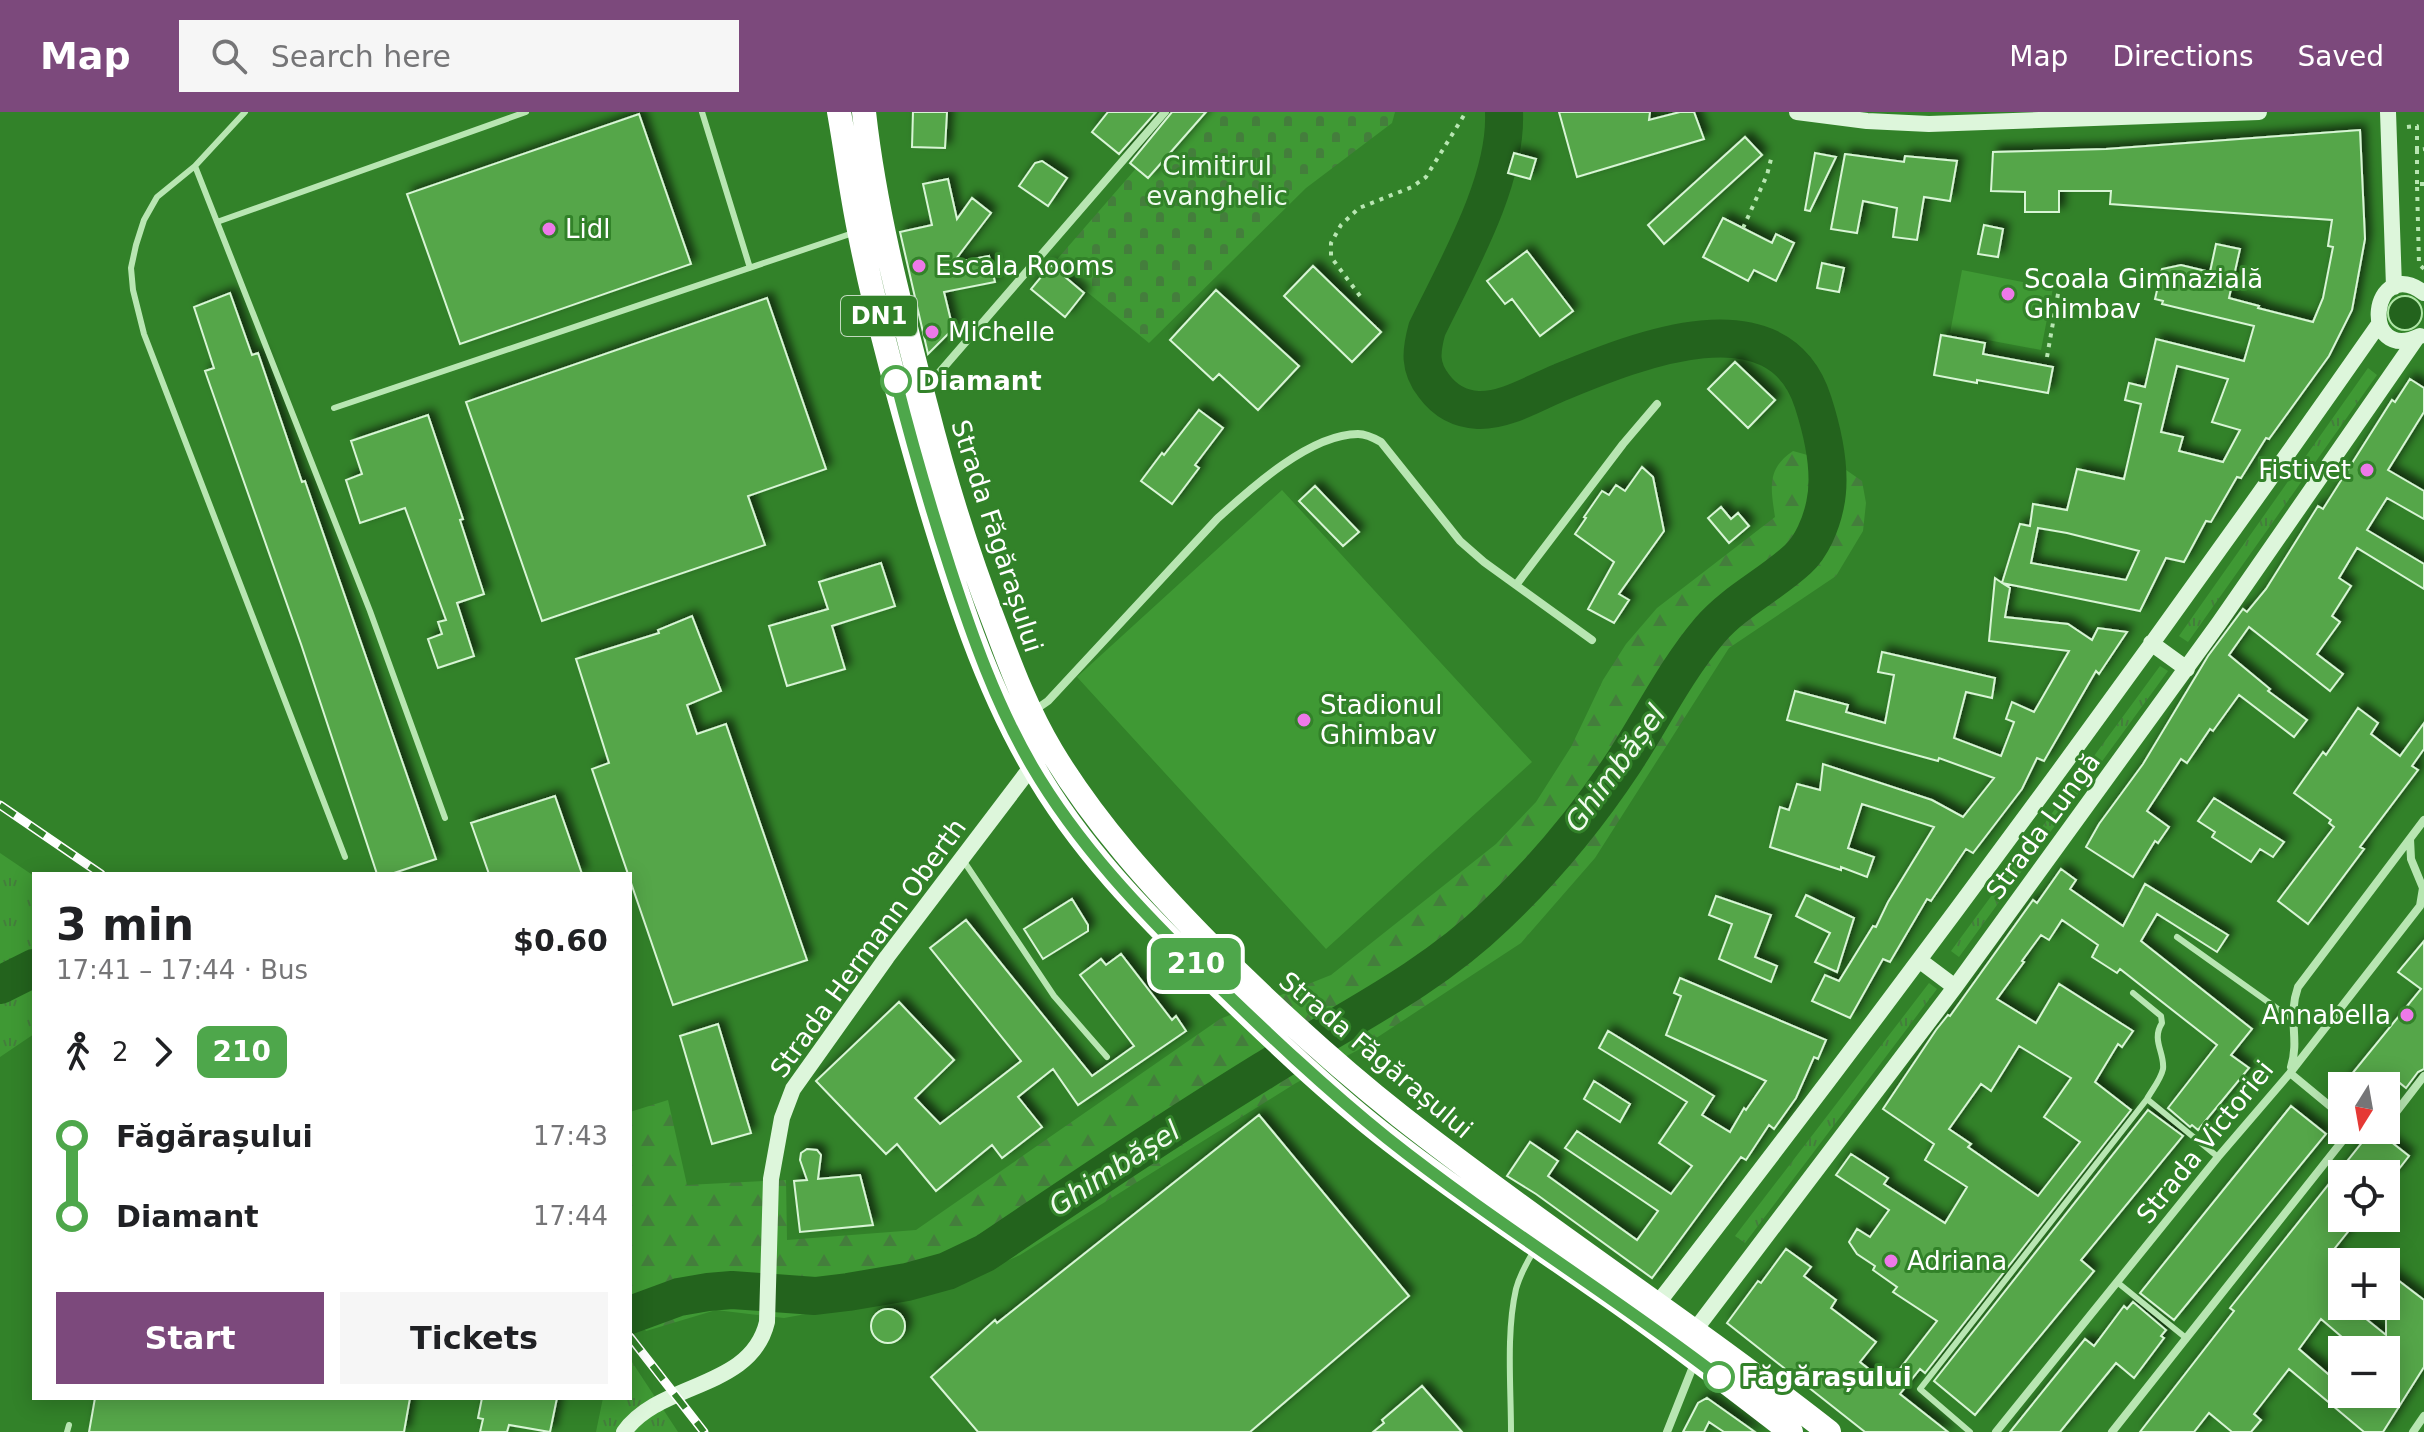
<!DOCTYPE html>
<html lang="en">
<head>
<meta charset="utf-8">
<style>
	:root { --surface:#fff; --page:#f6f6f6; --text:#202124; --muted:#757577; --accent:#7c497c }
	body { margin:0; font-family:"DejaVu Sans",sans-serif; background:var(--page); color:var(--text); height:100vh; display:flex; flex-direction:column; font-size:30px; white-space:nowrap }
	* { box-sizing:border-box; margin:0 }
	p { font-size:26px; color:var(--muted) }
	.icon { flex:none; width:44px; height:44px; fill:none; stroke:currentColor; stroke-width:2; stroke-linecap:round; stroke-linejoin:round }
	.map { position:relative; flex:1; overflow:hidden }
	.details { position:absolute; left:32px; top:760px; width:600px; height:528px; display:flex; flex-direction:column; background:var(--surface); border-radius:0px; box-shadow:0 4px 20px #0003 }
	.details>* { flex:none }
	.badge { padding:0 16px; border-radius:12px; font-size:28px; line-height:52px }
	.needle { width:52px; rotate:191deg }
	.tools { position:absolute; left:2328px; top:960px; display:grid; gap:16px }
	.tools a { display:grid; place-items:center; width:72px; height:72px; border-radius:0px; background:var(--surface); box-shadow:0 4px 20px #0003; font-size:40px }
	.map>.badge { position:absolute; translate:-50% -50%; box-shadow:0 0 0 4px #fff }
	.legs { display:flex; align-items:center; gap:12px; height:88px; padding:0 24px; font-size:26px }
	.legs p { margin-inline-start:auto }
	.summary { display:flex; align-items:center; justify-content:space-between; height:136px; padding:0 24px }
	h1 { font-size:44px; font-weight:700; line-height:60px }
	.primary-button { display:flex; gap:16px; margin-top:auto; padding:16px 24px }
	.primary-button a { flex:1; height:92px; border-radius:0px; background:var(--accent); color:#fff; font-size:32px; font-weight:700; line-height:92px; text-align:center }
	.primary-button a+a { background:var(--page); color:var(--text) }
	ul { padding:0 24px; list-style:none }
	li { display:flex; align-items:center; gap:28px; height:80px; font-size:30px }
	li i { display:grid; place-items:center; width:12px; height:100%; margin:0 10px; background:currentColor }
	li i::after { content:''; width:20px; height:20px; margin:-10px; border:6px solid; border-radius:50%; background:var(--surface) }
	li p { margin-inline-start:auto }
	li:first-child i { background:linear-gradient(#0000 50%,currentColor 0) }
	li:last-child i { background:linear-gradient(currentColor 50%,#0000 0) }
	header { display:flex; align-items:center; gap:48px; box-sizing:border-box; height:112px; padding:0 40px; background:var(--accent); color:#fff }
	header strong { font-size:38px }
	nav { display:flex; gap:44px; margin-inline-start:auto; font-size:28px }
	.search { width:560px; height:72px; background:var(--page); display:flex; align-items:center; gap:20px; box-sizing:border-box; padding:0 28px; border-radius:0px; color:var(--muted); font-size:30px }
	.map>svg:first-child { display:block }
</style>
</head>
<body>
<header>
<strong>Map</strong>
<div class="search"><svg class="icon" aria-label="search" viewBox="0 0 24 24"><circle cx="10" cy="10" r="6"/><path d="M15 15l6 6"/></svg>Search here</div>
<nav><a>Map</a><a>Directions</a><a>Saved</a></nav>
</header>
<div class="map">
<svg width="2424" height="1320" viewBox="0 0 2424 1320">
	<defs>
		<pattern id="grass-tufts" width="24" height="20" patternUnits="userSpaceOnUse" patternTransform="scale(2)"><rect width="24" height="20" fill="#3f9934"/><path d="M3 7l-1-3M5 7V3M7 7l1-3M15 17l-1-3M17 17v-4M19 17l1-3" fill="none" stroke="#447e3c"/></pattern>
		<pattern id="forest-firs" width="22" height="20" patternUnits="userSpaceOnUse" patternTransform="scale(2)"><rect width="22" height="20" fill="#3f9934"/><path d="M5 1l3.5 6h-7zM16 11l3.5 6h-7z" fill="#447e3c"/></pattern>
		<pattern id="cemetery-stones" width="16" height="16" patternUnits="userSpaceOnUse" patternTransform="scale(2)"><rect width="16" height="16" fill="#3f9934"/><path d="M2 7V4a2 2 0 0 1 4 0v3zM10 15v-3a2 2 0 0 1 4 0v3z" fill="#447e3c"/></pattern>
		<filter id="shadow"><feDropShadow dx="5.5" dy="-5.5" stdDeviation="4" flood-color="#0009"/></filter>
	</defs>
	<rect width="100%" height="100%" fill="#328229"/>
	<!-- grass -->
	<path fill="url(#grass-tufts)" d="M2368 256 2377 263 2188 530 2179 524Z
		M2160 554 2168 559 1959 845 1951 839Z
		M0 741 34 764V922L0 945Z
		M1929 871 1937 877 1745 1131 1735 1124Z
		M630 1247 678 1320H596L603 1286H630Z"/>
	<!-- forest -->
	<path fill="url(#forest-firs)" d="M1793 339 1836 351 1862 369 1866 391 1863 419 1836 464 1729 536 1595 746 1521 831 1358 938 1296 971 1020 1143 943 1177 784 1206 716 1198 646 1219 630 1199V1000L668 988 687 1073 786 1068 787 1128 916 1118 1220 907 1331 863 1496 732 1536 690 1571 635 1603 568 1626 532 1657 496 1775 405C1771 377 1766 357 1793 339Z"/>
	<!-- cemetery -->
	<path fill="url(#cemetery-stones)" d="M1185 0H1395L1392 11 1306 76 1149 231 1053 152Z"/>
	<!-- green -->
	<path fill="#3f9934" d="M1962 158 2053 176 2041 238 1950 221Z
		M1282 378 1532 650 1326 837 1077 565Z"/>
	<!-- water -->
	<path fill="#23631d" stroke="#afe6a6" stroke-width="2" d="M2388 201a17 17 0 1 1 34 0a17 17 0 1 1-34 0Z"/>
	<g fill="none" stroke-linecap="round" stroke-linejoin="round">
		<!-- river -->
		<path stroke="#23631d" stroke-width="38" d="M0 873 34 856
			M630 1203 679 1185 708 1180 732 1178 815 1184 848 1180 907 1170 947 1159 985 1141C1077 1079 1169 1017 1263 959 1341 910 1428 869 1495 804 1544 758 1587 706 1624 650 1652 607 1676 558 1710 518 1735 489 1770 473 1798 447 1812 434 1821 412 1825 393 1832 361 1823 321 1813 290 1778 180 1634 240 1561 270 1536 280 1506 299 1478 298 1460 297 1445 289 1434 274 1419 255 1421 239 1427 217 1457 155 1507 70 1504 0"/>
	</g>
	<!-- building -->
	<path fill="#54a64a" stroke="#d8f5d5" stroke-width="2" fill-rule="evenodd" filter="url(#shadow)" d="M913 0H947L945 36 912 35Z
		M1108 0H1156L1119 42 1092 20Z
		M1172 0H1206L1148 66 1130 51Z
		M1559 0H1650L1649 8 1680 0H1694L1704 27 1577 65Z
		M639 2 691 152 460 232 407 82Z
		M2360 18 2365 127 2352 198 2329 244 2269 327 2266 326 2241 366 2237 365 2211 410 2206 409 2184 450 2166 446 2140 499 2002 471 2010 476 2005 505 2068 512 2092 528 2098 516 2127 520 2099 562 2096 559 2044 649 2037 646 2022 677 1973 741 1966 737 1931 789 1927 787 1890 850 1883 847 1850 906 1812 889 1825 863 1839 869 1873 814 1876 815 1888 790 1934 715 1862 692 1848 736 1874 745 1867 765 1841 755V758L1770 735 1780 695 1789 698 1797 672 1820 678 1823 652 1932 688 1963 705 1994 666 1939 646 1938 649 1787 608 1795 579 1848 593 1846 600 1885 611 1894 563 1878 560 1882 540 1995 566 1992 586 1966 580 1954 626 2001 644 2014 610 2006 607 2012 590 2034 600 2069 539 1989 529 1995 466 2002 471 2020 412 2030 414 2033 392 2067 398 2077 357 2124 367 2141 292 2125 288 2129 271 2145 275 2156 227 2244 249 2254 214 2162 192 2163 189 2155 187 2162 157 2181 153 2210 160 2216 132 2240 137 2229 186 2259 194 2258 196 2313 210 2323 186 2333 135 2328 134 2332 108 2110 92 2111 79H2059V100H2025V80L1991 79 1993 40 2106 37ZM2177 254 2228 267 2212 310 2240 318 2223 350 2179 339 2183 325 2161 320ZM2038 416 2067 421 2139 439 2126 468 2031 451Z
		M1745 25 1762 43 1664 132 1648 113Z
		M1514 41 1536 47 1530 67 1508 61Z
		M1815 41 1836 45 1810 99 1805 98Z
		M1845 42 1904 50 1905 44 1957 49 1950 89 1924 85 1917 128 1893 125 1897 96 1863 89 1857 121 1831 117Z
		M1042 49 1067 66 1048 94 1019 74 1035 51Z
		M948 67 957 107 972 86 991 101 953 151 989 144 995 170 944 180 953 217 928 242 900 120 932 113 923 72Z
		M1723 106 1772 131 1776 122 1794 131 1776 169 1754 158 1748 169 1703 145Z
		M1984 113 2003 117 1998 145 1978 142Z
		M1527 139 1573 199 1540 224 1512 187 1505 192 1487 169Z
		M1822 151 1844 156 1839 180 1817 176Z
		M1051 153 1084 181 1065 205 1031 177Z
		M1313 154 1381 220 1352 250 1284 184Z
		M1216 178 1299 254 1258 298 1219 262 1213 268 1170 228Z
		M230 181 252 243 258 241 302 370 305 369 436 747 391 762H377L301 532 205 259 214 256 194 195Z
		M767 186 826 357 748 384 765 433 542 509 466 290Z
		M1941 223 1985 231 1983 242 2053 255 2048 281 1977 268V271L1934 263Z
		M1735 250 1775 288 1748 316 1708 277Z
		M2410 267 2424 276V300L2388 358 2424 379V407L2387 386 2367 418 2424 452V477L2357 436 2339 466 2351 474 2332 504 2340 510 2317 542 2343 562 2330 579 2249 515 2229 543 2270 577 2268 579 2307 608 2294 625 2239 583 2213 619 2210 617 2187 651 2181 647 2147 699 2169 715 2158 731 2155 729 2133 765 2086 735 2099 712 2143 652 2208 544 2243 497 2247 500 2266 477 2318 394 2323 397 2392 288 2395 290Z
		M1199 298 1223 316 1195 353 1199 356 1172 392 1141 369 1162 341 1164 343Z
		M428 303 463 407 460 408 484 482 457 491 474 544 438 556 428 527 442 522 438 510 446 508 405 396 360 411 346 368 362 362 351 329Z
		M1642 355 1653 365 1664 419 1619 482 1629 488 1614 511 1588 497 1614 450 1575 422 1586 406 1584 405 1602 379 1609 383 1616 373 1625 379Z
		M1315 374 1359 420 1343 434 1299 389Z
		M1721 395 1731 407 1738 401 1749 414 1729 431 1708 406Z
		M881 451 895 494 832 514 845 557 787 574 769 514 828 497 819 470Z
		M692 504 721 579 687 593 697 622 726 612 807 848 673 893 630 768V762H628L592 657 609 651 576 547 659 521 658 518Z
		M2358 596 2378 611 2371 622 2400 644 2424 611V637L2412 654 2418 658 2360 735 2364 737 2308 812 2278 789 2334 715 2329 711 2331 708 2294 681 2323 640 2326 643Z
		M555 684 582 762H489L471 711Z
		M2214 686 2284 730 2273 745 2260 737 2251 750 2212 725 2215 720 2198 709Z
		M2061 757 2076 768 2070 777 2123 814 2145 772 2228 823 2217 840 2157 802 2141 829 2252 917 2231 943 2249 956 2198 1018 2192 1013 2190 1015 2168 996 2217 933 2120 857 2117 861 2092 845 2098 833 2062 808 2049 828 2041 823 2022 849 2024 850 1997 887 2036 911 2059 872 2133 919 2122 935 2118 932 2095 970 2131 998 1925 1261 1920 1257 1900 1282 1948 1320H1865L1727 1211 1758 1169 1761 1171 1786 1137 1811 1155 1804 1164 1836 1188 1831 1196 1876 1230 1860 1250 1888 1272 1937 1209 1893 1180 1897 1175 1873 1158 1875 1154 1857 1142 1849 1130 1857 1117 1870 1125 1889 1098 1836 1063 1851 1042 1888 1066 1884 1072 1945 1111 1967 1075 1925 1048 1934 1032 1883 997 1936 918 1948 903 1950 904 2033 788 2037 791ZM2019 934 2071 966 2044 1005 2080 1030 2038 1084 1968 1035 1971 1032 1949 1017 1981 972 1991 979Z
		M1806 783 1854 806 1837 860 1815 850 1830 821 1796 804Z
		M1716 784 1771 803 1755 845 1777 854 1771 870 1719 847 1732 812 1709 803Z
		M1072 787 1088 813V819L1043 847 1024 817Z
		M966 808 1092 964 1134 934 1080 863 1101 847 1106 853 1121 842 1172 908 1176 904 1186 919 1078 993 1053 957 1018 985 1042 1015 1002 1046 992 1033 936 1079 897 1032 886 1042 816 969 899 890 954 948 915 986 940 1012 1021 949 930 836Z
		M2424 829V957L2418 960 2406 976 2396 968 2391 974H2342L2421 877 2398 860Z
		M1680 866 1826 928 1818 947 1814 945 1796 986 1774 1017 1769 1013 1746 1048 1741 1045 1652 1166 1536 1082 1507 1064 1530 1030 1558 1049 1548 1064 1637 1128 1658 1099 1565 1036 1577 1019 1671 1082 1692 1054 1659 1031 1687 990 1599 936 1608 919 1714 984 1702 1003 1730 1020 1744 996 1746 998 1766 969 1666 923 1681 884 1674 881Z
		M718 912 751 1021 712 1032 680 924Z
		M1594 969 1630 992 1620 1010 1584 987Z
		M2291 994 2326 1022 2174 1208 2140 1181Z
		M2148 998 2183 1024 2081 1148 2094 1159 1975 1303 1934 1269Z
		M1259 1003 1409 1184 1250 1320H978L931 1265 995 1208 997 1211Z
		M2372 1018H2376L2409 1044 2395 1062H2342V1106H2359L2331 1141 2342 1149V1194H2350L2386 1223V1159L2424 1188V1255L2383 1320H2364L2289 1257 2254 1302 2261 1308 2251 1320H2232L2209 1301 2194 1320H2140L2234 1199 2230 1196ZM2321 1207 2357 1238H2386V1282H2368L2362 1291 2352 1282H2342V1274L2299 1237Z
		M807 1037 817 1038 821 1043 818 1067 860 1063 873 1113 800 1120 794 1069 807 1068 800 1048 801 1041Z
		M2133 1190 2166 1218 2161 1224 2164 1226 2134 1266 2116 1251 2060 1320H2010L2085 1227 2094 1234 2124 1194 2127 1197Z
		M871 1214a17 17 0 1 1 34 0a17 17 0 1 1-34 0Z
		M1422 1274 1462 1320H1373L1384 1311 1382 1308Z
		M95 1286H410L404 1320H89Z
		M482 1286H557L550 1320 509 1313 507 1320H480L483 1307 478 1306Z
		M1707 1286 1755 1320H1724L1709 1310 1704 1320H1683L1698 1291Z"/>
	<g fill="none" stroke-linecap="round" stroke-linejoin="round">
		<!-- path -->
		<path stroke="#b8e6b2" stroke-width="4" stroke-dasharray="4 6" stroke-linecap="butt" d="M2407 15 2417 14V38
			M2417 72V38L2424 37
			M2424 72H2417L2419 152 2424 157
			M1743 116 1767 63 1771 47
			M1360 184 1331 145V131L1341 113 1359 96 1412 75 1426 65 1466 0
			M2047 245 2062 159"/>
		<!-- lane -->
		<path stroke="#b8e6b2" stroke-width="6" d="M245 0 195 54 157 85 144 108 136 133 131 156 133 178 144 222 345 745
			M702 0 750 156
			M195 54 370 499 445 706
			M217 110 526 0
			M334 296 853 121
			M963 748 1054 884 1107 945
			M2177 825 2292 907
			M2147 987 2218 1045
			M2117 1170 2186 1226
			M67 1320 69 1313
			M1511 1320C1511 1274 1506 1221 1516 1177 1520 1162 1527 1150 1535 1137
			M1970 1320 1920 1277 2147 987C2152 978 2161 967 2163 957 2165 941 2151 928 2162 911L2161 904 2133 881"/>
		<!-- street -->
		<path stroke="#b8e6b2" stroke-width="8" d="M925 277 1165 0
			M1516 473 1623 332 1657 292
			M1032 600 1048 589 1217 407C1250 377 1310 322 1358 322 1366 322 1374 326 1381 330L1460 429 1484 450 1592 528
			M2291 955C2300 926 2287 906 2298 875L2424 708
			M2290 961 2342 1004
			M2386 1003 2397 999 2424 964
			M1667 1320 1694 1252
			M1996 1320 2218 1045 2290 961 2420 794 2423 776 2411 747 2410 727
			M2112 1320 2351 1018
			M2413 1320 2424 1304"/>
		<!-- secondary -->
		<path stroke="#ddf6db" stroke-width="16" d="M1797 0 1867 9 1929 12 2259 0
			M2388 0 2394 175
			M2420 224C2358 253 2371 141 2424 181
			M2151 531 2187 557
			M1919 848 1955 875
			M1658 1191C1906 871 2147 544 2379 212
			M1695 1218 1955 875 2219 511 2416 227
			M624 1320C660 1269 751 1278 767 1210L771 1067 782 1006 793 977 887 845 1032 654"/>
		<!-- highway -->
		<path stroke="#fff" stroke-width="24" d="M839 0C846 39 851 79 859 118 877 210 903 301 929 391 956 480 985 572 1032 653 1078 735 1145 803 1212 868 1269 923 1328 980 1390 1028 1458 1081 1529 1128 1599 1177 1665 1222 1728 1272 1791 1320
			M864 0C875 100 901 197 926 294 945 369 968 443 996 515 1012 558 1028 600 1052 640 1095 711 1151 773 1209 832 1270 893 1333 951 1400 1004 1540 1114 1689 1210 1829 1320"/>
		<!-- rail casing -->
		<g stroke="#fff" stroke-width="9">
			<path id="rail" d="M0 693 101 762
				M630 1225 704 1320"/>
		</g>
		<!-- rail -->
		<use href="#rail" stroke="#328229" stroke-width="6" stroke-dasharray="18" stroke-linecap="butt"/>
	</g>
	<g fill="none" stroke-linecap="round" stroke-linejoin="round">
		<!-- line-1 casing -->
		<g stroke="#fff" stroke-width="18">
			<path id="line-1" d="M896 269C912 332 930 394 950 456 972 524 996 592 1032 654 1078 733 1143 801 1208 864 1266 920 1325 976 1387 1026 1494 1111 1611 1182 1719 1265"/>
		</g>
		<!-- line-1 -->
		<use href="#line-1" stroke="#4ea74b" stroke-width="12"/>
	</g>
	<!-- markers -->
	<g fill="#ed79e8" stroke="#328229" stroke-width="3">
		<circle cx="549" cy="117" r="8"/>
		<circle cx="919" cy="154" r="8"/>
		<circle cx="2008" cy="182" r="8"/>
		<circle cx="932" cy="220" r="8"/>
		<circle cx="2367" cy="358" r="8"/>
		<circle cx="1304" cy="608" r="8"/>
		<circle cx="2407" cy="903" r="8"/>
		<circle cx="1891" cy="1149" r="8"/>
	</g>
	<g fill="#fff" stroke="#4ea74b" stroke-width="4">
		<circle cx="896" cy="269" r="14"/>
		<circle cx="1719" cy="1265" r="14"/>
	</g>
	<g text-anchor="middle" stroke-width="6" stroke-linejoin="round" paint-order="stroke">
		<!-- shield labels -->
		<rect fill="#328229" stroke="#c2dabf" stroke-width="2" x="841" y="184" width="76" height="40" rx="6"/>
		<g font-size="24" font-weight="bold" fill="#fff">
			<text x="879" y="212">DN1</text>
		</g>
		<!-- park labels -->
		<g font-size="26" fill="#effbee" stroke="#328229">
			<text x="1217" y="63">Cimitirul<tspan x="1217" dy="30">evanghelic</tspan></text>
		</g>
		<!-- poi labels -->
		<g font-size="26" fill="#fff" stroke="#328229" text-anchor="start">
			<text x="565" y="126">Lidl</text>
			<text x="935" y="163">Escala Rooms</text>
			<text x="2024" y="176">Scoala Gimnazială<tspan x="2024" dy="30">Ghimbav</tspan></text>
			<text x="948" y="229">Michelle</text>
			<text x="2351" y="367" text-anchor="end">Fistivet</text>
			<text x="1320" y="602">Stadionul<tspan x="1320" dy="30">Ghimbav</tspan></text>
			<text x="2391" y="912" text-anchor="end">Annabella</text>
			<text x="1907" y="1158">Adriana</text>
		</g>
		<!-- stop labels -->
		<g font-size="26" font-weight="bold" fill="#fff" stroke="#328229" text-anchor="start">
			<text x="918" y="278">Diamant</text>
			<text x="1741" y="1274">Făgărașului</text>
		</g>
		<!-- street labels -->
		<g font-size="26" fill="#fff" stroke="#328229">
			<text transform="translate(997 424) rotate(72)" y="9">Strada Făgărașului</text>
			<text transform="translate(2043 714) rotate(-54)" y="9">Strada Lungă</text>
			<text transform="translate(868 836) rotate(-54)" y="9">Strada Hermann Oberth</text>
			<text transform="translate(1376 943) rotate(40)" y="9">Strada Făgărașului</text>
			<text transform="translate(2205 1030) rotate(-51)" y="9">Strada Victoriei</text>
		</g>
		<!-- water labels -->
		<g font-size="28" font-style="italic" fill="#f0fbee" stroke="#328229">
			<text transform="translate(1615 656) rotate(-54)" y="10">Ghimbășel</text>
			<text transform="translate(1114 1056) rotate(-33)" y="10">Ghimbășel</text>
		</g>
	</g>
</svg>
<div class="tools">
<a><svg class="needle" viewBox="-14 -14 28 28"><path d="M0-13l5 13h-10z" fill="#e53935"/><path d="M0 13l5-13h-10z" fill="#757577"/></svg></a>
<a><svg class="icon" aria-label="locate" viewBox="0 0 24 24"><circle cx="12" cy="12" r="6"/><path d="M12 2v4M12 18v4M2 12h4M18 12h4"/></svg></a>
<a>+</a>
<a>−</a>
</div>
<b class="badge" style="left:1196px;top:852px;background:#4ea74b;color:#fff">210</b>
<section class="details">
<div class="summary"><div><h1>3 min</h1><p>17:41 – 17:44 · Bus</p></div><b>$0.60</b></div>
<div class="legs"><svg class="icon" aria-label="walk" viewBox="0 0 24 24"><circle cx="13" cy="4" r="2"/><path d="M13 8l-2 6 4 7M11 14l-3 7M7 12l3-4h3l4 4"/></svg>2<svg class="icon" aria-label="forward" viewBox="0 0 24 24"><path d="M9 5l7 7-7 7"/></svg><b class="badge" style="background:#4ea74b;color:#fff">210</b></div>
<ul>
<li><i style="color:#4ea74b"></i><b>Făgărașului</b><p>17:43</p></li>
<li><i style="color:#4ea74b"></i><b>Diamant</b><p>17:44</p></li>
</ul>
<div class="primary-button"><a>Start</a><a>Tickets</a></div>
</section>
</div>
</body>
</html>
